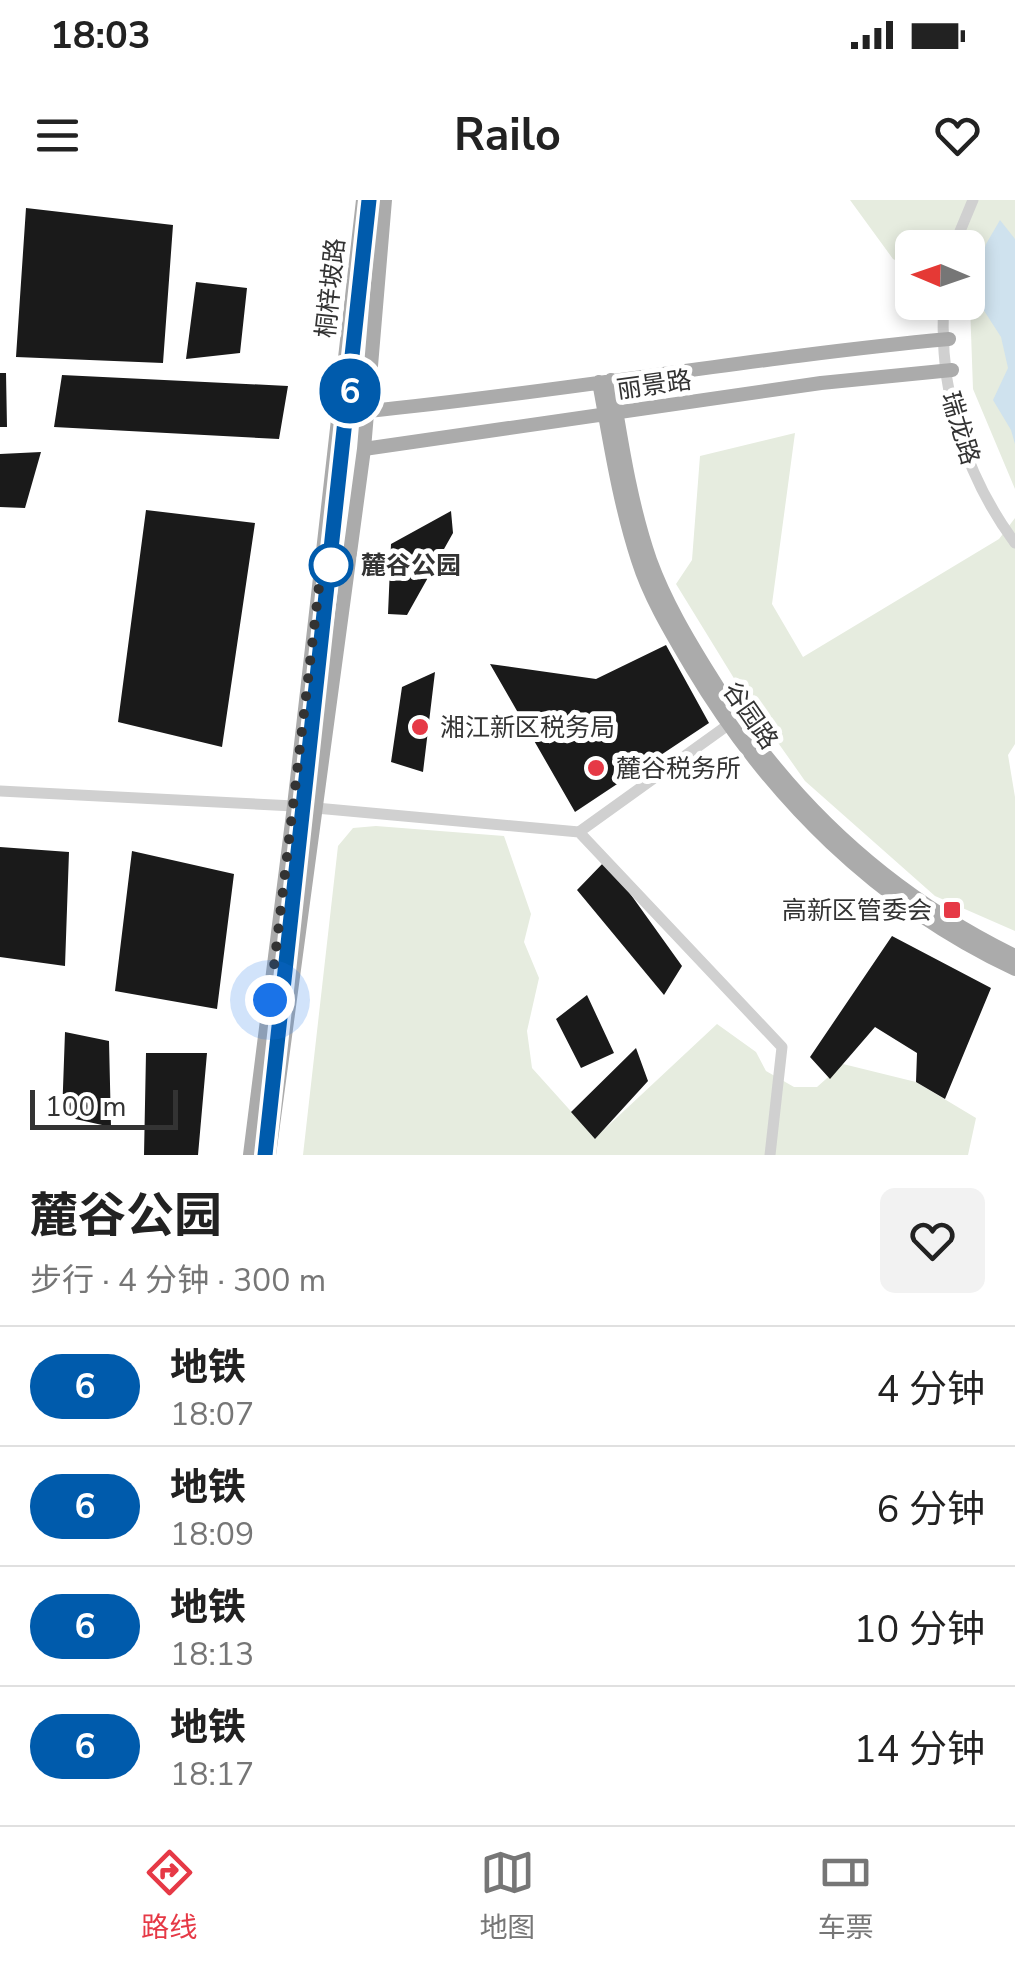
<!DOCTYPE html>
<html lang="zh">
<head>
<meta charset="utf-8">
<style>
	:root { --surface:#fff; --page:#f2f2f2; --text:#222; --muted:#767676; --line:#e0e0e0; --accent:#e63946 }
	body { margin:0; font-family:"Nunito Sans","Noto Sans SC",sans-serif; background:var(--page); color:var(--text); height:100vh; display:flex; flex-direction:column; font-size:38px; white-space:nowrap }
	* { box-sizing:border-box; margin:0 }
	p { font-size:32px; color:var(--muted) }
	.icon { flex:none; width:55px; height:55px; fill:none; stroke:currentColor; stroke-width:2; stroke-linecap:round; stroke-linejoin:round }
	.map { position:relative; height:955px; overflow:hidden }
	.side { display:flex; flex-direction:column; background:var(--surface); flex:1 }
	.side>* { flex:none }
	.badge { padding:0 20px; border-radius:32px; font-size:35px; line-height:65px }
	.needle { width:65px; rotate:272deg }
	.buttons { position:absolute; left:895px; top:30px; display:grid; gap:20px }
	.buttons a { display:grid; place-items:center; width:90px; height:90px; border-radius:15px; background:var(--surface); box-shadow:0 5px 15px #0003; font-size:50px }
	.scale { position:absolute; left:30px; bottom:25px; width:148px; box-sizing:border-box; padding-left:10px; border:5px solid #333; border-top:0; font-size:28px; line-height:35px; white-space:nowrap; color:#333; -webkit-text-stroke:8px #fff; paint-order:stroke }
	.you { position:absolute; width:50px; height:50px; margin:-25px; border:8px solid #fff; border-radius:50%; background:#1a73e8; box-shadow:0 0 0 15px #1a73e833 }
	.map>.badge { position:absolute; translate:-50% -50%; box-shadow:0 0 0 5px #fff }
	.round { display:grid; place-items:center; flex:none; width:105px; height:105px; border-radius:15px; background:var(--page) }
	.head { display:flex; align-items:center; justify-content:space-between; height:170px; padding:0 30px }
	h1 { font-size:48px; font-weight:700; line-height:75px }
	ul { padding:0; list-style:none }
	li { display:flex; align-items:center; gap:30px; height:120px; padding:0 30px; border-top:2px solid var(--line) }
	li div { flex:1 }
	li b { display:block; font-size:38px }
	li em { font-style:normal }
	li .badge { min-width:110px; font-weight:700; text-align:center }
	.status { display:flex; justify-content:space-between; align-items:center; height:70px; padding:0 50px; background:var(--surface); direction:ltr }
	.status svg { height:28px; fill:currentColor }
	header { display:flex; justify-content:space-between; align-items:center; height:130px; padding:0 30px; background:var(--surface); font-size:45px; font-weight:700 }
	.dock { display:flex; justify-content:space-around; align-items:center; height:140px; border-top:2px solid var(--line); background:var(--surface); font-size:28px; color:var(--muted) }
	.dock a { display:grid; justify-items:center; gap:5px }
	.dock .on { color:var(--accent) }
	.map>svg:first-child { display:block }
</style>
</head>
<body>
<div class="status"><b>18:03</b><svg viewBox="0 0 49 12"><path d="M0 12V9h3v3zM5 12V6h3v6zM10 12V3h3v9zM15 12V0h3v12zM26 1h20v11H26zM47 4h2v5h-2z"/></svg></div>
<header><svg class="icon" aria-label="menu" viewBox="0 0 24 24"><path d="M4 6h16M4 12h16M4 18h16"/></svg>Railo<svg class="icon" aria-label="heart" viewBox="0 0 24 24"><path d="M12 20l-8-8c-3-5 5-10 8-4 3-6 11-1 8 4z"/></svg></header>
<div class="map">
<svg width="1015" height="955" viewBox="0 0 1015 955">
	<rect width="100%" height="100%" fill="#fff"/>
	<!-- green -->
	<path fill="#e6ecdf" d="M850 0H1015V289L973 189 968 48H912V68L893 59Z
		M795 233 772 404 803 457 999 339 1015 318V544L1008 555 1015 597V731L935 696 805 581 743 493 676 384 692 360 700 256Z
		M376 626 504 636 531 714 524 742 539 778 527 831 532 868 595 938 717 824 756 852 766 871 794 887H817L843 864 916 882 976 918 968 955H303L338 646 353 628Z"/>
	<!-- water -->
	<path fill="#cfe2ee" d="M1000 20 1015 39V244L1011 230 993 200 1008 168 1001 137 972 92 986 44Z"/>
	<!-- building -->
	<path fill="#1a1a1a" d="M26 8 173 25 163 163 16 157Z
		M196 82 247 88 240 153 186 159Z
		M0 173H6L7 227H0Z
		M62 175 288 186 279 239 54 227Z
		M41 252 25 308 0 307V254Z
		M146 310 255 323 222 547 118 522Z
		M451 311 453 333 407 415 388 414 391 344Z
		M666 445 709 523 575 612 490 464 596 479Z
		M435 472 423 572 391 562 402 487Z
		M0 647 69 652 65 766 0 757Z
		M132 651 234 674 217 809 115 791Z
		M606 660 682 766 664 795 577 690Z
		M892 736 991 788 945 899 916 882 917 853 875 827 830 879 810 857Z
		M587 795 614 853 581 868 556 819Z
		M65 832 109 841 111 927 62 916Z
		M636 848 648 881 595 939 571 912Z
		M146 853H207L198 955H144Z"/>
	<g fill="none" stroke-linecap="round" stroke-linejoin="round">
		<!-- minor -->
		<path stroke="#d0d0d0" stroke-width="11" d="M953 48 973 0
			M944 102C938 189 964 274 1015 343
			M0 591 294 606 579 632 782 847 770 955
			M579 632 728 525"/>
		<!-- major -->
		<path stroke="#ababab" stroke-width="14" d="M611 180C621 240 630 302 650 360 665 401 687 438 710 475 784 597 886 693 1015 756
			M599 182C610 241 619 302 638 360 650 398 672 434 692 468 770 598 877 704 1015 769
			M368 211C562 192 755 157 949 139
			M364 249 821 183 952 170
			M250 955 294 606 363 0
			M269 955 364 249 385 0"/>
	</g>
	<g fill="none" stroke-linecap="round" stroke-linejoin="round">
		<!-- line casing -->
		<g stroke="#fff" stroke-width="22">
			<path id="line" d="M265 955 369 0"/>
		</g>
		<!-- line -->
		<use href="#line" stroke="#005bac" stroke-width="15"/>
		<!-- walk -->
		<path stroke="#333" stroke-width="10" stroke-dasharray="0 18" d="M270 800 320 378 331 365"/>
	</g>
	<!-- markers -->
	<circle fill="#fff" stroke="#005bac" stroke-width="5" cx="331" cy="365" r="20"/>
	<g fill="#e63946" stroke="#fff" stroke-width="4">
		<circle cx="420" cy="527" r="10"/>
		<circle cx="596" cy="568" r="10"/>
		<rect x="942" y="700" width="20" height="20" rx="5"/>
	</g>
	<g text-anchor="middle" stroke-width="10" stroke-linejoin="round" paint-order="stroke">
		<!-- street labels -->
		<g font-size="25" fill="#333" stroke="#fff">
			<text transform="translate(330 88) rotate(-84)" y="9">桐梓坡路</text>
			<text transform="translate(654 184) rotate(-8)" y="9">丽景路</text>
			<text transform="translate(961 228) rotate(73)" y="9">瑞龙路</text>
			<text transform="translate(751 515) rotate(55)" y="9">谷园路</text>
		</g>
		<!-- stop labels -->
		<g font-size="25" font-weight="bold" fill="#333" stroke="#fff" text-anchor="start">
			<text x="361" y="374">麓谷公园</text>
		</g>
		<!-- poi labels -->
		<g font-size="25" fill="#333" stroke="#fff" text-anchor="start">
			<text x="440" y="536">湘江新区税务局</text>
			<text x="616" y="577">麓谷税务所</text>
			<text x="932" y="719" text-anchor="end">高新区管委会</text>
		</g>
	</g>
</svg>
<div class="buttons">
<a><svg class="needle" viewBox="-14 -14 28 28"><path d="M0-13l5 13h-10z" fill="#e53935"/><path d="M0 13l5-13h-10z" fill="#767676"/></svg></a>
</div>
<div class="scale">100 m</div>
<div class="you" style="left:270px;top:800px"></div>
<b class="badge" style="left:350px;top:191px;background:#005bac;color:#fff">6</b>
</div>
<section class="side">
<div class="head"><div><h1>麓谷公园</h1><p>步行 · 4 分钟 · 300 m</p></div><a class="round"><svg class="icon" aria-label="heart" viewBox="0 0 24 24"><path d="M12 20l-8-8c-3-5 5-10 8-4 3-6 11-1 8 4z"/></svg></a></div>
<ul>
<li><span class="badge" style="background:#005bac;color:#fff">6</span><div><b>地铁</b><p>18:07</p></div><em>4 分钟</em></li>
<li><span class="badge" style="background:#005bac;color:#fff">6</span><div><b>地铁</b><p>18:09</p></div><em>6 分钟</em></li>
<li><span class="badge" style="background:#005bac;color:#fff">6</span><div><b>地铁</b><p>18:13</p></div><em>10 分钟</em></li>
<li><span class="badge" style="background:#005bac;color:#fff">6</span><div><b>地铁</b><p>18:17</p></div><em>14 分钟</em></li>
</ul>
</section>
<nav class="dock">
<a class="on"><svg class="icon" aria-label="directions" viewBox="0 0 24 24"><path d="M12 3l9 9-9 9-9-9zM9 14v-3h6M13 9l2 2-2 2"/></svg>路线</a>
<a><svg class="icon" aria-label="map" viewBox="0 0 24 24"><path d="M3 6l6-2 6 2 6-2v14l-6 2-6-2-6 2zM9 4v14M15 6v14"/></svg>地图</a>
<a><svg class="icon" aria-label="tickets" viewBox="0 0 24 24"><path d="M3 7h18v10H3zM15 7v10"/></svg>车票</a>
</nav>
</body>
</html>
